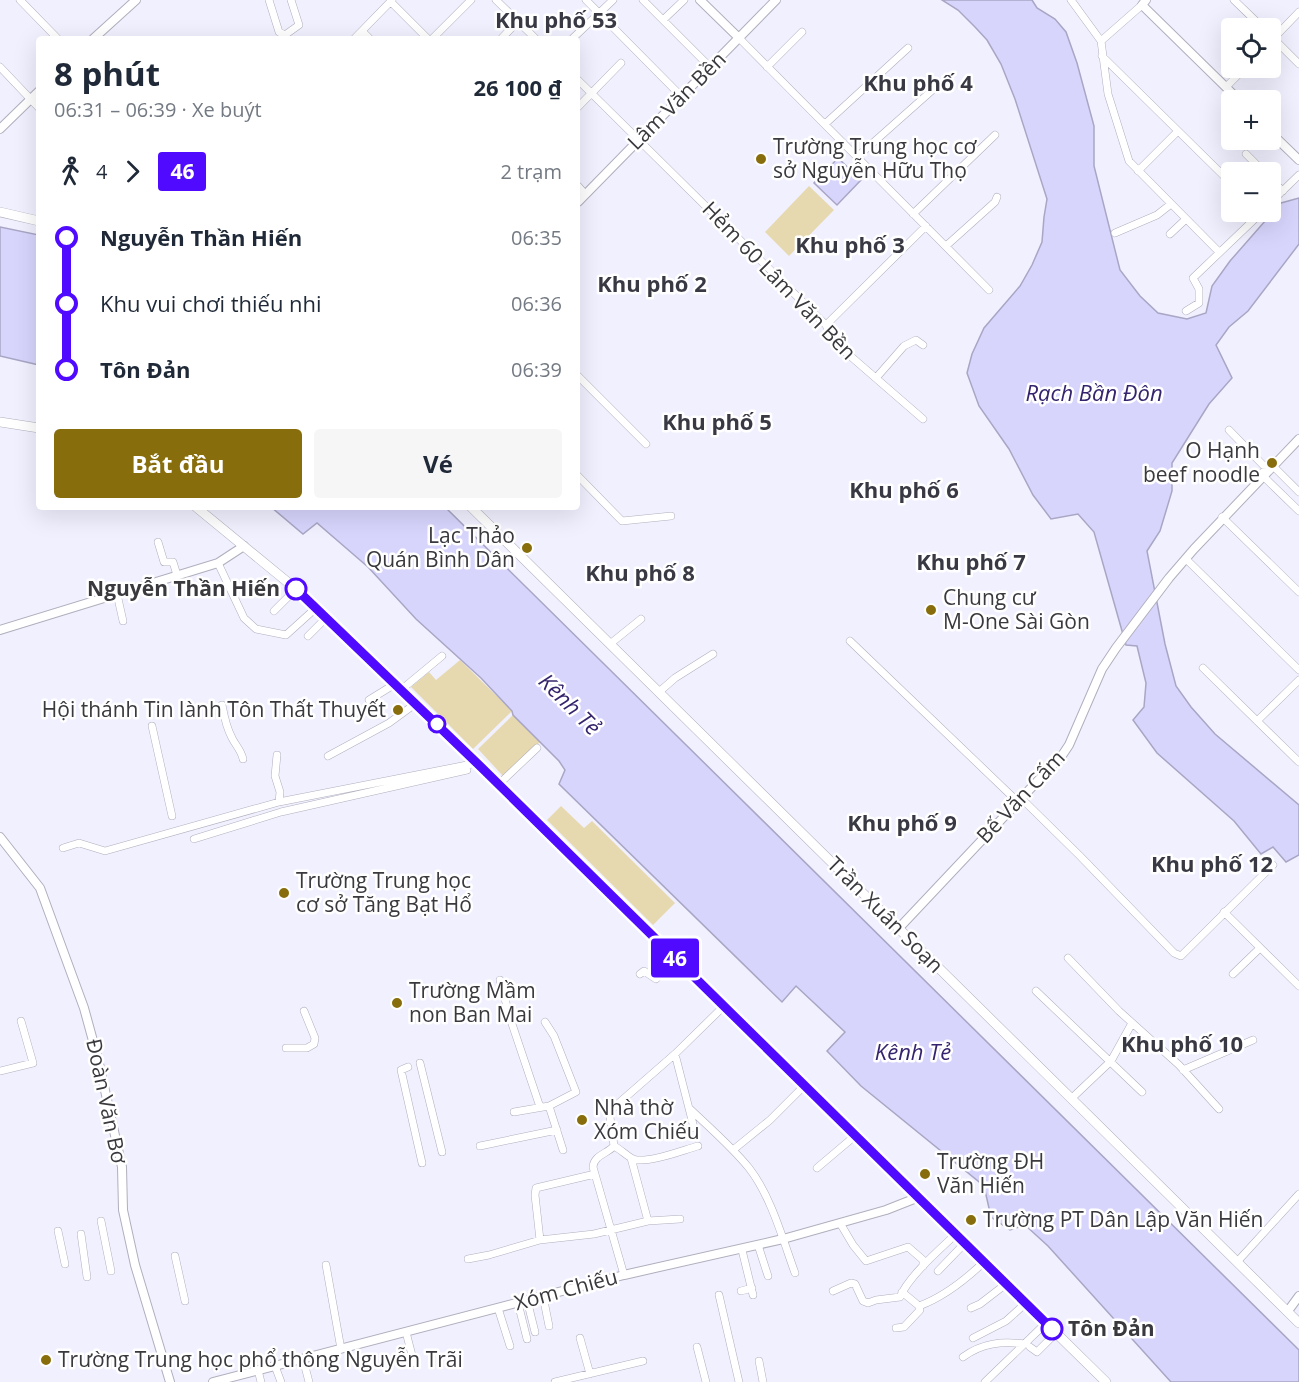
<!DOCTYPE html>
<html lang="vi">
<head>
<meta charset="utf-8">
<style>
	:root { --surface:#fff; --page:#f6f6f7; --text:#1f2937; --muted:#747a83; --accent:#886d0d }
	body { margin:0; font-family:"Open Sans",sans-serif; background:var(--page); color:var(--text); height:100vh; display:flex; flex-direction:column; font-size:22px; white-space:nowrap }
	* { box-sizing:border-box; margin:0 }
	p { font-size:20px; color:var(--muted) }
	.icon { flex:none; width:33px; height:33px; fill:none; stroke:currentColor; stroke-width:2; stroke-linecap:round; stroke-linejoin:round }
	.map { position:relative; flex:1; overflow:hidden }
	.side { position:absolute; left:36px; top:36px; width:544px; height:474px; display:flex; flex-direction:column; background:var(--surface); border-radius:6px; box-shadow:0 6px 24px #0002 }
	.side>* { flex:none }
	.badge { padding:0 12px; border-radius:4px; font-size:21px; line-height:39px }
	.buttons { position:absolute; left:1221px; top:18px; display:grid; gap:12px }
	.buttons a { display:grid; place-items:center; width:60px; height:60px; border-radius:6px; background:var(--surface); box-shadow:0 6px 24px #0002; font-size:30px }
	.map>.badge { position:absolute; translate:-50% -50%; box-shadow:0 0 0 3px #fff }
	.legs { display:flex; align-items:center; gap:9px; height:66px; padding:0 18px; font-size:20px }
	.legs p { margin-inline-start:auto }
	.summary { display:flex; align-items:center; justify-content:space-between; height:102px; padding:0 18px }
	h1 { font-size:33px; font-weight:700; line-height:45px }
	.primary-button { display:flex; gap:12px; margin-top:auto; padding:12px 18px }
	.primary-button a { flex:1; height:69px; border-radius:6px; background:var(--accent); color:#fff; font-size:24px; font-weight:700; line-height:69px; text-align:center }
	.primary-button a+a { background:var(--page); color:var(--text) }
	ul { padding:0 18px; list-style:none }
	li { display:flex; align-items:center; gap:21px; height:66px; font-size:22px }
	li i { display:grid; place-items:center; width:9px; height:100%; margin:0 8px; background:currentColor }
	li i::after { content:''; width:15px; height:15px; margin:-8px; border:4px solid; border-radius:50%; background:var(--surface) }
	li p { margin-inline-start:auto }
	li:first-child i { background:linear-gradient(#0000 50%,currentColor 0) }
	li:last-child i { background:linear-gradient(currentColor 50%,#0000 0) }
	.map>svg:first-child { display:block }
</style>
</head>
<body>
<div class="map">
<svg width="1299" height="1382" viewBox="0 0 1299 1382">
	<rect width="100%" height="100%" fill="#f1f0ff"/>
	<!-- green -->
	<path fill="#e7d9af" d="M809 186 834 210 789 256 765 232Z
		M460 660 512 711 473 749 411 687 429 672 436 680Z
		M513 715 540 742 504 777 478 749Z
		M561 806 584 828 592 821 675 903 653 925 547 820Z"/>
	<!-- water -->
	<path fill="#d8d5fd" stroke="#a8a6c4" stroke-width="1.5" d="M942 0H1032L1037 8 1055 19 1066 32 1077 63 1094 126V166L1120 270 1140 296 1158 313 1187 319 1206 313 1212 286 1230 261 1281 203 1299 198V244L1248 311 1229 327 1216 345 1232 378 1209 404 1172 463V491L1160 531 1147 551 1165 644 1176 686 1191 707 1215 734 1299 805V855L1286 862 1273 847 1261 854 1234 821 1157 753 1133 720 1144 707 1146 683 1137 646 1126 645 1094 532 1078 514 1051 519 1033 495 1009 449 979 406 967 373 972 354 984 328 1020 286 1032 265 1042 242 1044 217 1047 199 1015 99 1001 64 987 40 975 27 958 10Z
		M838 158 861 180 837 205 814 183Z
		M0 227 39 235V365L0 356Z
		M271 507H445L1299 1350V1382H1171L1048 1246 1025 1225 1010 1230 991 1217 984 1186 861 1086 827 1051 845 1032 796 986 782 1002 559 784 565 770 559 761 513 715 512 711 481 678 416 619 368 567 317 523 303 534Z"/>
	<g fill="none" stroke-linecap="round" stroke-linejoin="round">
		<!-- minor casing -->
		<g stroke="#b0afbd" stroke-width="8">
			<path id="minor" d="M20 0 58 39
				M269 0 279 32 285 35
				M496 0 536 39
				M586 0 681 96
				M643 0 710 67
				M1071 0 1101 41
				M1234 0 1263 28
				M391 2 428 39
				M663 20 684 0
				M362 31 370 39
				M1271 36 1299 64
				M739 38 989 290
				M287 39 285 35 299 25 291 0
				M354 39 392 0
				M432 39 471 0
				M501 39 518 21
				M572 39 613 0
				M1101 41 1108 94 1129 161 1219 252
				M1101 41 1142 5
				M1270 42 1299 12
				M1102 56 1232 184
				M0 67 39 108
				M767 67 802 32
				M578 80 826 325 833 341 923 419
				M1226 87 1245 68
				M578 107 621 63
				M825 124 908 48
				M1246 154 1264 172
				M857 157 937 86
				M1138 171 1178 131
				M1270 179 1283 191
				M578 186 585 194
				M1270 203 1299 175
				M913 214 995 135
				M1115 233 1157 215 1171 204
				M1170 234 1186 219
				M946 246 995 202 997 197
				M1186 311 1199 303V289L1193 278 1262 212
				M826 325 926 226
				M578 376 646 444
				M876 378 904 346 916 340 923 345
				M1229 430 1263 465 1273 466 1299 492
				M1263 472V476L1299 511
				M578 476 622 521 671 516
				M1222 517 1299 592
				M158 542 164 562H173L177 575
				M1186 559 1299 670
				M218 563 244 618 256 629 286 635 317 607
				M117 594 123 621
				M274 611 296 589
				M308 636 327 617
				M850 641 1018 802
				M610 644 641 619
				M1203 668 1299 762
				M401 690 442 656
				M659 692 675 678 713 654
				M369 700 395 684
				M222 705C224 716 226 727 232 738 236 746 241 750 243 759
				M1257 721 1299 680
				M152 726 172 816
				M277 755 275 776 280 792 279 802
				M328 756 389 723 415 704
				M499 784 537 748
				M1021 798 1080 856 1174 953 1181 956 1273 865
				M194 839 281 812 467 770
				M63 848 79 843 105 851 279 802 477 763
				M1224 912 1299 986
				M1068 958 1119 1011 1179 1065 1219 1109
				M640 974 644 971 656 979 676 959
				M1233 974 1260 948
				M500 980 510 1018 540 1107
				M1036 991 1142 1092
				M286 1048H307L314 1044 315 1038 304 1011
				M675 1054 694 1128
				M420 1063 442 1152
				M408 1067 401 1070 422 1163
				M1183 1070 1253 1040
				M0 1071 33 1063 21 1021
				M1072 1098 1111 1061 1132 1023
				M549 1106 563 1150
				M690 1109C710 1128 732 1147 749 1168 771 1196 783 1240 795 1273
				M514 1112 549 1106 576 1092 554 1036 545 1022
				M480 1146 557 1130
				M614 1146 610 1117 612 1109 675 1054 724 1006
				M614 1146C607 1154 594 1155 593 1167L624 1275
				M614 1146C620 1149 627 1156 633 1159 648 1164 683 1150 698 1146
				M733 1150 770 1120 805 1085
				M817 1168 856 1135
				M101 1221 111 1271
				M648 1221 680 1219
				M840 1223 853 1245 866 1261 908 1247 923 1260V1266
				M58 1231 65 1264
				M81 1234 87 1277
				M540 1240 535 1195 536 1188 595 1174
				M758 1245 768 1276
				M742 1250 753 1295
				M175 1256 185 1301
				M468 1259 489 1255 540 1240 594 1234 648 1221 631 1158
				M1237 1262 1299 1194
				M326 1265 341 1349
				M938 1271 965 1243
				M741 1291 752 1288
				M833 1291 851 1283 855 1284 863 1301 868 1303 876 1300 900 1297C909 1276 939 1250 956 1234
				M902 1292 919 1306C944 1297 965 1280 984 1262
				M719 1295 739 1382
				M543 1296 549 1326
				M527 1300 535 1332
				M518 1303 527 1339
				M498 1308 510 1346
				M971 1308 980 1304 1006 1284
				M896 1328 904 1327 920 1310 919 1306
				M406 1332 414 1363
				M580 1338 590 1374
				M973 1338 1006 1321 1026 1303
				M697 1347 706 1382
				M1030 1347 1037 1352 1056 1333
				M963 1357C982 1343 1002 1341 1025 1344
				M303 1359 309 1382
				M759 1361 763 1382
				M275 1366 281 1382
				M258 1370 261 1382
				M555 1382 643 1361
				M985 1382 1046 1323"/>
		</g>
		<!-- tertiary casing -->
		<g stroke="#b0afbd" stroke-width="10">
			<path id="tertiary" d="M700 0 739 38
				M1146 0 1142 5 1239 100
				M93 39 136 0
				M0 129 39 91
				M1270 132 1299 160
				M578 202 776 0
				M0 630 218 563 244 546
				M0 837 40 888 84 1008 98 1059 122 1167 123 1210 135 1265 170 1382
				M899 928 1063 754 1069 745 1102 669 1116 648 1169 578 1194 549 1299 439
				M1288 1311 1299 1296
				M213 1382 624 1275 783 1239 886 1210 919 1197"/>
		</g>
		<!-- secondary casing -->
		<g stroke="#b0afbd" stroke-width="10">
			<path id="secondary" d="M0 212 39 221
				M0 422 39 428
				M196 507 296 589 327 617 1106 1382
				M471 507 1299 1323"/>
		</g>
		<!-- minor -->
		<use href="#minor" stroke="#fff" stroke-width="7"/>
		<!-- tertiary -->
		<use href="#tertiary" stroke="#fff" stroke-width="8"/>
		<!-- secondary -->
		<use href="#secondary" stroke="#fff" stroke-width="9"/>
	</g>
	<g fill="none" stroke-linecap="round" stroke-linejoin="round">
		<!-- line-1 casing -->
		<g stroke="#fff" stroke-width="14">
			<path id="line-1" d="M296 589 481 767 1052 1329"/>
		</g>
		<!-- line-1 -->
		<use href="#line-1" stroke="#4f0aff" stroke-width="9"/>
	</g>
	<!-- markers -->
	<g fill="#886d0d" stroke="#fff" stroke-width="2">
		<circle cx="761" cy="159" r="6"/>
		<circle cx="1272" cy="463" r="6"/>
		<circle cx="527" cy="548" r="6"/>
		<circle cx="931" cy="610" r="6"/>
		<circle cx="398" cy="710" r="6"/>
		<circle cx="284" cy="893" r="6"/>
		<circle cx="397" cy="1003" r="6"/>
		<circle cx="582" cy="1120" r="6"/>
		<circle cx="925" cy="1174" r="6"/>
		<circle cx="971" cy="1220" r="6"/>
		<circle cx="46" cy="1360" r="6"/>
	</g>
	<g fill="#fff" stroke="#4f0aff" stroke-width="3">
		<circle cx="296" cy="589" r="10"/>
		<circle cx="437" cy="724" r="8"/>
		<circle cx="1052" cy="1329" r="10"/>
	</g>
	<g text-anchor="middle" stroke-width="5" stroke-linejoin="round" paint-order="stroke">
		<!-- street labels -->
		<g font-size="21" fill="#39393e" stroke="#fff">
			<text transform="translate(677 101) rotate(-45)" y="7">Lâm Văn Bền</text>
			<text transform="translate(779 281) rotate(46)" y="7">Hẻm 60 Lâm Văn Bền</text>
			<text transform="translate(1021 797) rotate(-47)" y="7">Bế Văn Cấm</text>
			<text transform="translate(885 915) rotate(45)" y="7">Trần Xuân Soạn</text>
			<text transform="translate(106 1101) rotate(78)" y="7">Đoàn Văn Bơ</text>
			<text transform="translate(566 1290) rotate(-15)" y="7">Xóm Chiếu</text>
		</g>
		<!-- poi labels -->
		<g font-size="21" fill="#39393e" stroke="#fff" text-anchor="start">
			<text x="773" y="154">Trường Trung học cơ<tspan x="773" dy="24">sở Nguyễn Hữu Thọ</tspan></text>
			<text x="1260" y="458" text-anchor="end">O Hạnh<tspan x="1260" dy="24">beef noodle</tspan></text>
			<text x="515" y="543" text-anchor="end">Lạc Thảo<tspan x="515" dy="24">Quán Bình Dân</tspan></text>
			<text x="943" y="605">Chung cư<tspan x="943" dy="24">M-One Sài Gòn</tspan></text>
			<text x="386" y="717" text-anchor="end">Hội thánh Tin lành Tôn Thất Thuyết</text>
			<text x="296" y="888">Trường Trung học<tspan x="296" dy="24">cơ sở Tăng Bạt Hổ</tspan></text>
			<text x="409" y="998">Trường Mầm<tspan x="409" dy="24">non Ban Mai</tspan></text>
			<text x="594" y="1115">Nhà thờ<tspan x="594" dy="24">Xóm Chiếu</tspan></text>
			<text x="937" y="1169">Trường ĐH<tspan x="937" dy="24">Văn Hiến</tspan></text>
			<text x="983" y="1227">Trường PT Dân Lập Văn Hiến</text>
			<text x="58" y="1367">Trường Trung học phổ thông Nguyễn Trãi</text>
		</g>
		<!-- stop labels -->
		<g font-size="21" font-weight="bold" fill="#39393e" stroke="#fff" text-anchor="end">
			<text x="280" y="596">Nguyễn Thần Hiến</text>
			<text x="1068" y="1336" text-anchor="start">Tôn Đản</text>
		</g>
		<!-- neighbourhood labels -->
		<g font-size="22" font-weight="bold" fill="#393944" stroke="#fff">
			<text x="556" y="28">Khu phố 53</text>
			<text x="918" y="91">Khu phố 4</text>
			<text x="850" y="253">Khu phố 3</text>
			<text x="652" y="292">Khu phố 2</text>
			<text x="717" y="430">Khu phố 5</text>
			<text x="904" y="498">Khu phố 6</text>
			<text x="971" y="570">Khu phố 7</text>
			<text x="640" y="581">Khu phố 8</text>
			<text x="902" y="831">Khu phố 9</text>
			<text x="1212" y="872">Khu phố 12</text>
			<text x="1182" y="1052">Khu phố 10</text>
		</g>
		<!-- water labels -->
		<g font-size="22" font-style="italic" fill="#35246d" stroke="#fff">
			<text x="1094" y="401">Rạch Bần Đôn</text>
			<text transform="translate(570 704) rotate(45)" y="8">Kênh Tẻ</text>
			<text x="913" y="1060">Kênh Tẻ</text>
		</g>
	</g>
</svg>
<div class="buttons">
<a><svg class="icon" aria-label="locate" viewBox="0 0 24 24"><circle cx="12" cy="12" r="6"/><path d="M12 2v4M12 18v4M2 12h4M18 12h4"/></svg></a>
<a>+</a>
<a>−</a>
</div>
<b class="badge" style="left:675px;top:958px;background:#4f0aff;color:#fff">46</b>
<section class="side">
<div class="summary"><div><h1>8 phút</h1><p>06:31 – 06:39 · Xe buýt</p></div><b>26 100 ₫</b></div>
<div class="legs"><svg class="icon" aria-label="walk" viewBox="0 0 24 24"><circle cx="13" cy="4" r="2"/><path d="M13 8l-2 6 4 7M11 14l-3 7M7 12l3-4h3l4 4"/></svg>4<svg class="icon" aria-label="forward" viewBox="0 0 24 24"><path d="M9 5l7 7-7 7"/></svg><b class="badge" style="background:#4f0aff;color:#fff">46</b><p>2 trạm</p></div>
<ul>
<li><i style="color:#4f0aff"></i><b>Nguyễn Thần Hiến</b><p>06:35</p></li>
<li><i style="color:#4f0aff"></i><span>Khu vui chơi thiếu nhi</span><p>06:36</p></li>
<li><i style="color:#4f0aff"></i><b>Tôn Đản</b><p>06:39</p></li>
</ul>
<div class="primary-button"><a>Bắt đầu</a><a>Vé</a></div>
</section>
</div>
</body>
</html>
